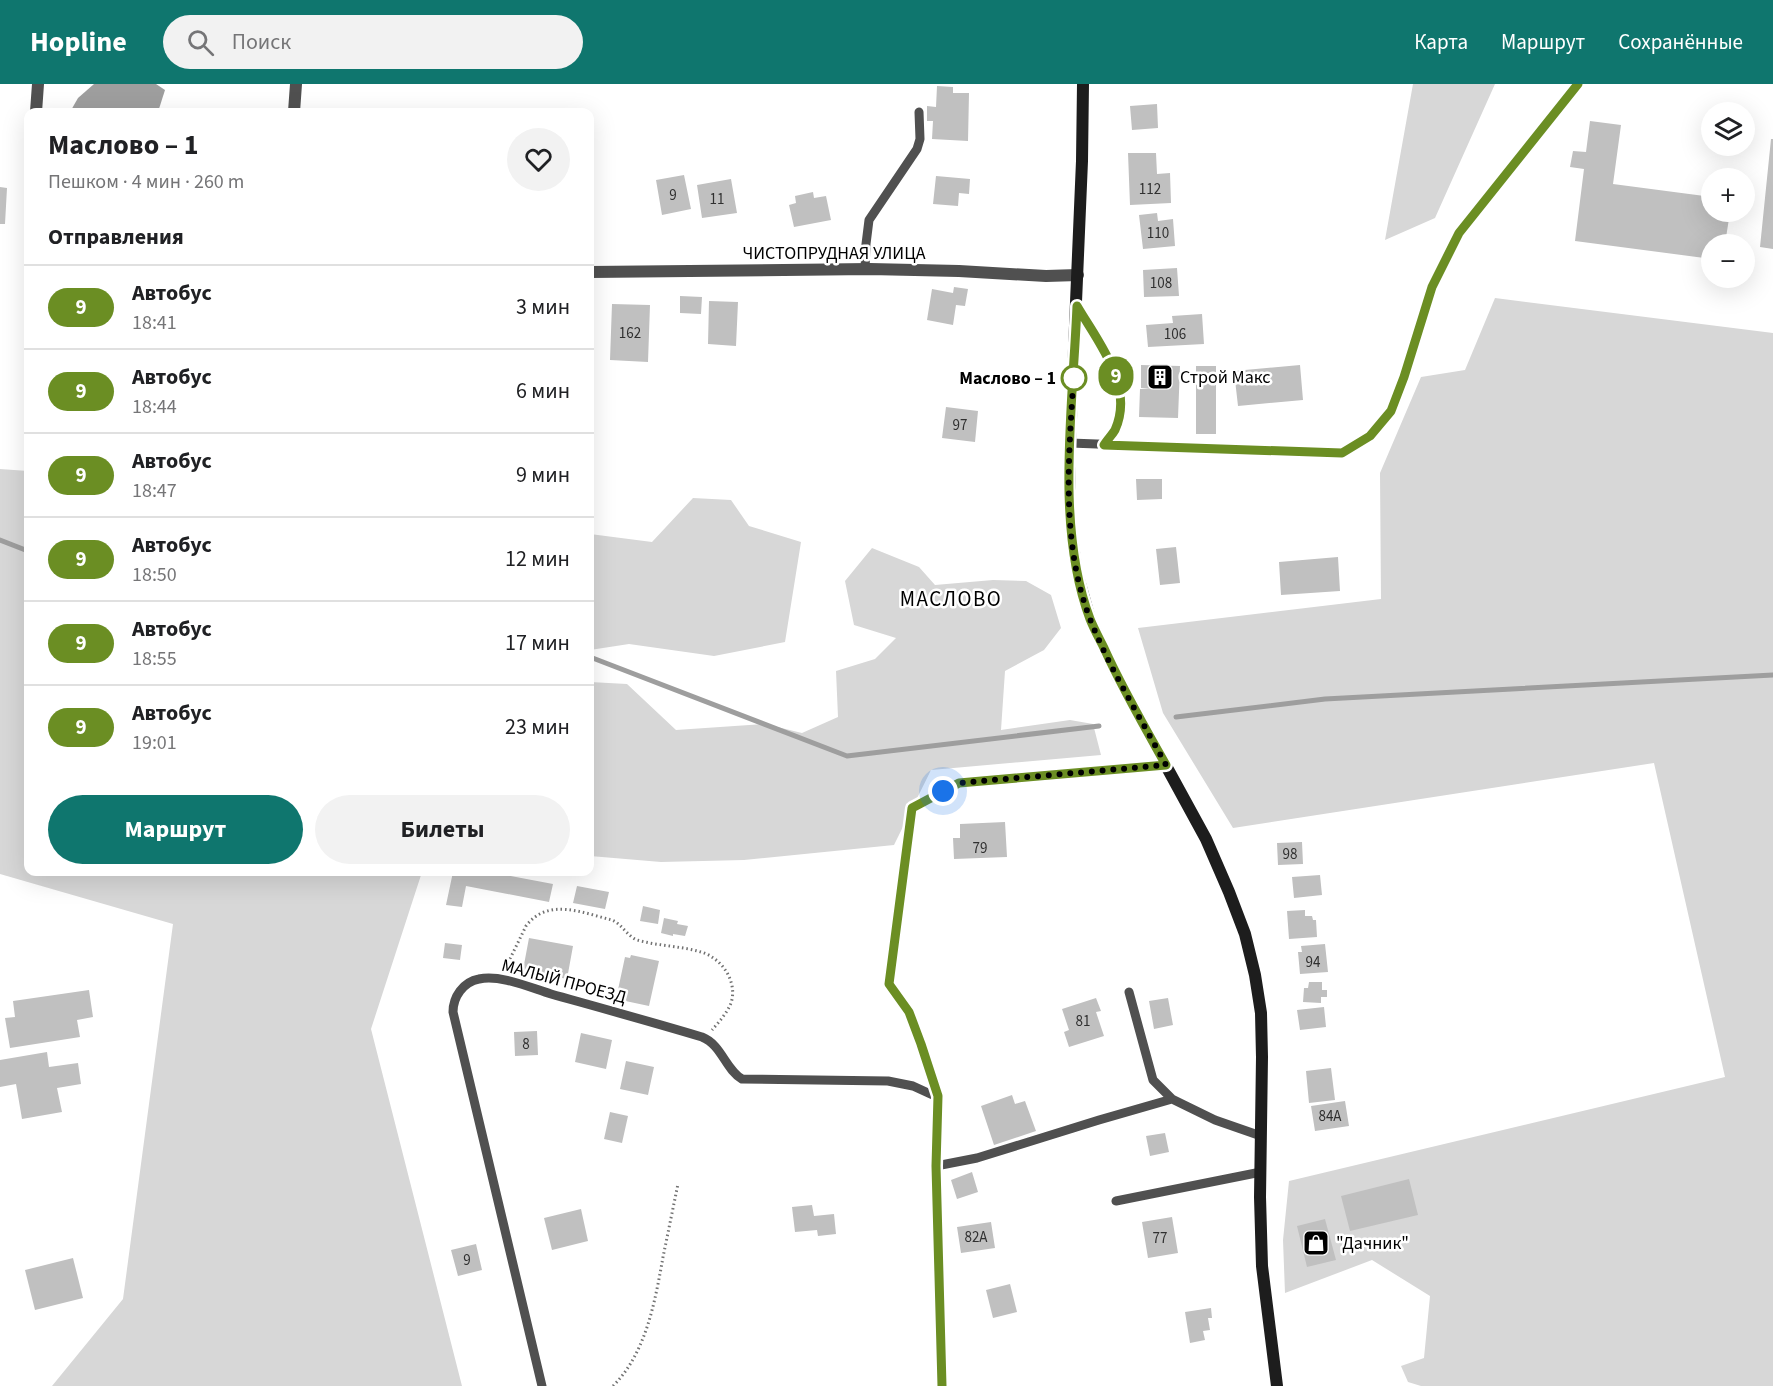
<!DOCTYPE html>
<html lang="ru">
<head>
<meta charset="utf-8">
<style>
	:root { --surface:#fff; --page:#f2f2f2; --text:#202124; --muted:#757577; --line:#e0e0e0; --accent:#0f766e }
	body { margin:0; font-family:"Source Sans 3",sans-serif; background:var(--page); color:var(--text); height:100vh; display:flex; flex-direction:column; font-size:22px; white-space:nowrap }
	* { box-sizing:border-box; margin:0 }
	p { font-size:20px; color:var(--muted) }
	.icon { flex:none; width:33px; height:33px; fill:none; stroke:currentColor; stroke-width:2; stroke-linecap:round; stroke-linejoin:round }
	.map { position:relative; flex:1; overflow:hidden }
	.side { position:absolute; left:24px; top:24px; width:570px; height:768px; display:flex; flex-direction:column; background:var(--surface); border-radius:12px; box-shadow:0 6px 24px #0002 }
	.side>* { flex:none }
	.badge { padding:0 12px; border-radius:20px; font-size:21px; line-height:39px }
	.controls { position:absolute; left:1701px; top:18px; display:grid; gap:12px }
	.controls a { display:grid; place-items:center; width:54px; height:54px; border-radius:50%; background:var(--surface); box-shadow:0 6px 24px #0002; font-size:30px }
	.you { position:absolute; width:30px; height:30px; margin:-15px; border:4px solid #fff; border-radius:50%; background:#1a73e8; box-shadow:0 0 0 9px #1a73e833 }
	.map>.badge { position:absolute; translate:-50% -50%; box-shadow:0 0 0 3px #fff }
	h2 { padding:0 24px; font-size:22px; line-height:54px }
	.round { display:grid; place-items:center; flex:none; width:63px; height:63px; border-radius:32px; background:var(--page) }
	.overview { display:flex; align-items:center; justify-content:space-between; height:102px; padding:0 24px }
	h1 { font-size:28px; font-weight:700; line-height:45px }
	.cta { display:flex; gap:12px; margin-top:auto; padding:12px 24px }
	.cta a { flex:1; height:69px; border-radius:36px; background:var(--accent); color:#fff; font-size:24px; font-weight:700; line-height:69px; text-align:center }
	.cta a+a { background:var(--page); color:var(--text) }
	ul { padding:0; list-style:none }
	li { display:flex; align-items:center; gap:18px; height:84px; padding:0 24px; border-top:2px solid var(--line) }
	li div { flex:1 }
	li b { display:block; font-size:22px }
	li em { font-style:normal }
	li .badge { min-width:66px; font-weight:700; text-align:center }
	header { display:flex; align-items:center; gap:36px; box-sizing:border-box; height:84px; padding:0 30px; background:var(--accent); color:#fff }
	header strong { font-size:28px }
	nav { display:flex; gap:33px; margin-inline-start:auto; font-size:21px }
	.search { width:420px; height:54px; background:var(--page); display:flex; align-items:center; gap:15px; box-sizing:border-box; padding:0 21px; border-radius:33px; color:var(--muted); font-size:22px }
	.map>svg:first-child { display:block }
</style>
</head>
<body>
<header>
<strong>Hopline</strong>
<div class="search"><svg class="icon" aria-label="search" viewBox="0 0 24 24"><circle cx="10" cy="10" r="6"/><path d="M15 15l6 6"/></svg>Поиск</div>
<nav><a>Карта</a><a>Маршрут</a><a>Сохранённые</a></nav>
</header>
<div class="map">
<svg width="1773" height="1302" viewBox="0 0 1773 1302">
	<rect width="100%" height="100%" fill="#fff"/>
	<!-- green -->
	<path fill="#d7d7d7" d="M1413 0H1495L1435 134 1385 156Z
		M1495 214 1773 249V1302H1421L1408 1298 1401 1282 1424 1274 1430 1212 1372 1176 1285 1209 1283 1156 1289 1097 1725 993 1654 679 1233 744 1163 629 1138 544 1381 515 1380 389 1421 293 1465 286Z
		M0 385 28 387V788H422L371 945 462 1302H52L123 1215 173 840 0 790Z
		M693 414 731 416 749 442 801 458 785 558 714 572 629 560 590 566V450L652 458Z
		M872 464 919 483 935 501 993 496 1026 497 1051 511 1061 544 1044 566 1005 587 1001 646 1070 636 1093 640 1101 671 931 686 894 761 744 776 661 778 590 772V598L627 600 676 646 765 640 802 649 838 633 836 587 875 575 896 554 854 541 845 497Z"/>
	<!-- water -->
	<path fill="#9e9e9e" d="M94 0H156L165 6 158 28H70L78 14Z"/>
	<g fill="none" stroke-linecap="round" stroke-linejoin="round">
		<!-- stream -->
		<path stroke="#9e9e9e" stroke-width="5" d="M0 456 28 467
			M590 573 847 672 1099 642
			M1176 633 1325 615 1773 591"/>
	</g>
	<!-- building -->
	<path fill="#c0c0c0" d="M937 2 953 3V9H969L968 57 932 55 933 37H927V22L936 23Z
		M1157 20 1158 44 1132 46 1130 22Z
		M1590 37 1621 41 1613 100 1712 113V128H1730L1725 160H1712V175L1575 157 1584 85 1570 83 1573 67 1586 68Z
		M1771 55H1773V165L1760 163Z
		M1128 69H1156L1157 90 1170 89 1171 119 1130 121Z
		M684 91 691 125 662 131 656 96Z
		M936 92 970 95 969 110 959 109 958 122 933 120Z
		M731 95 737 129 702 134 697 101Z
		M0 103 7 104 5 140H0Z
		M813 108 814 114 826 112 831 136 794 143 789 121 796 119 795 112Z
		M1157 129 1158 137 1173 135 1175 162 1143 165 1139 131Z
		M1177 184 1179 212 1144 213 1143 186Z
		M954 203 968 205 965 222 956 221 953 241 927 236 932 205 953 209Z
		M680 212 702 213 701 230 680 229Z
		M709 217 738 218 736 262 708 260Z
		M612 220 650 221 648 278 610 276Z
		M1202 230 1204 260 1148 263 1146 241 1173 239 1172 232Z
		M1141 281 1180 282 1178 334 1139 333 1140 305H1151L1141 304Z
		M1300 281 1303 316 1238 322 1234 287Z
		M1196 282H1216V350H1196Z
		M946 323 978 327 975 358 942 354Z
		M1136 395H1162V415L1137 416Z
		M1176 463 1180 499 1160 501 1156 465Z
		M1338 473 1340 507 1281 511 1279 478Z
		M1005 738 1007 773 954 775 953 754H960V740Z
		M1302 758 1303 780 1278 781 1277 759Z
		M453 788H490L553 800 549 818 466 802 462 823 446 821Z
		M1320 791 1322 811 1294 814 1292 793Z
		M577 802 609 808 605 825 573 819Z
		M643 822 660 826 658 840 640 837Z
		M1305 826V832H1312L1313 836H1316L1317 853 1289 855 1287 827Z
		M664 834 678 837 677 840 688 842 685 852 673 850V852L661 849Z
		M529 854 573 862 567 895 523 886Z
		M445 859 462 861 460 876 443 874Z
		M1325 860 1328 888 1300 890 1298 868H1302L1301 862Z
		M631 871 659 877 649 922 616 915 625 873 630 874Z
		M1309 898H1322V906H1327V913H1321V919L1303 918 1304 904H1308Z
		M89 906 93 933 77 936 80 953 10 964 5 934 15 933 13 917Z
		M1096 914 1101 927 1096 928 1104 952 1069 963 1064 948 1069 946 1062 925Z
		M1168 914 1173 941 1154 945 1149 917Z
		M1324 923 1326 943 1300 946 1297 926Z
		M537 947 538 971 515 972 514 948Z
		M581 949 612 956 606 985 575 978Z
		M47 968 49 983 78 979 81 1000 57 1004 62 1028 22 1035 16 1000 0 1003V976Z
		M626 977 654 983 648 1011 620 1005Z
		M1331 984 1335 1016 1309 1019 1306 987Z
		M1012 1011 1015 1020 1025 1017 1036 1047 994 1061 981 1022Z
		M1345 1017 1349 1042 1315 1047 1311 1022Z
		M610 1028 628 1032 622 1059 604 1055Z
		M1165 1049 1169 1068 1150 1072 1146 1052Z
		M972 1088 978 1108 957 1115 951 1096Z
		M1409 1095 1418 1131 1350 1147 1341 1112Z
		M812 1121 814 1132 834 1130 836 1150 818 1152 817 1146 795 1148 792 1123Z
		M581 1125 588 1157 552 1166 544 1134Z
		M1172 1133 1178 1169 1148 1174 1142 1138Z
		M1325 1135 1336 1176 1307 1183 1297 1142Z
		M991 1138 995 1164 961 1169 957 1143Z
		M476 1160 482 1186 458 1192 451 1166Z
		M73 1174 83 1214 35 1226 25 1186Z
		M1010 1200 1017 1228 993 1234 986 1206Z
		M1211 1224 1212 1234H1208L1210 1246 1203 1247 1205 1256 1190 1259 1185 1228Z"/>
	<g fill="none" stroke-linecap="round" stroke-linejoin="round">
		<!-- path -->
		<path stroke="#727272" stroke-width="3" stroke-dasharray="1.5 3" stroke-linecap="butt" d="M506 883 526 842C548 813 583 829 612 836 622 840 627 852 637 856 658 862 681 862 701 868 722 874 738 898 731 919 727 929 719 938 712 946
			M613 1302C646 1269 655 1218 663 1173 668 1149 673 1124 678 1100"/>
		<!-- service -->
		<path stroke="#505050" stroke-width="9" d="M865 186 866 160 869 136 917 65 920 55 919 28
			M1077 222C1098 258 1135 302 1114 346 1112 351 1107 356 1104 361
			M1070 359 1342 369 1370 352 1391 327 1404 293 1432 203 1459 149 1578 0
			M1129 908 1153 996 1172 1015
			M936 1082 977 1074 1099 1036 1172 1015 1215 1036 1261 1052
			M1116 1117 1261 1088
			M542 1302 453 928C453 913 463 898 479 895 500 890 531 904 551 910 601 924 652 938 702 953 722 961 725 985 742 995L888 997 913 1002 937 1013
			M942 1302 936 1082 937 1013 921 960 909 928 889 900 912 724 959 699 1166 681"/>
		<!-- minor -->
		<path stroke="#505050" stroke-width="12" d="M36 28 38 0
			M294 28 296 0
			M590 188 870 185 959 187 1046 192 1078 191"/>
		<!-- secondary -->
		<path stroke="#1d1d1d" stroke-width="12" d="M1083 0 1082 77 1070 359V439L1077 489 1090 535 1117 592 1206 755 1229 808 1245 850 1255 891 1261 929 1262 973 1260 1113 1262 1182 1277 1302"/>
	</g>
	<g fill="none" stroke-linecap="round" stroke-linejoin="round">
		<!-- line casing -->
		<g stroke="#fff" stroke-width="14">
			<path id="line" d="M942 1302 936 1082 938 1012 921 960 909 928 889 900 912 724 959 699 1166 681C1144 642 1122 604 1104 564 1099 554 1094 545 1090 535 1055 442 1073 321 1077 222 1098 258 1135 302 1115 346 1112 351 1107 356 1104 361L1342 369 1370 352 1391 327 1404 293 1432 203 1459 149 1578 0"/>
		</g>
		<!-- line -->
		<use href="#line" stroke="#6b8e23" stroke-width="9"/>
		<!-- walk -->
		<path stroke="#000" stroke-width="6" stroke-dasharray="0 10.8" d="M943 707 959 699 1166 681C1140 633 1110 586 1090 535 1060 457 1069 369 1074 287V294"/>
	</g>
	<!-- icons -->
	<defs>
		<g id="building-square" transform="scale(1.35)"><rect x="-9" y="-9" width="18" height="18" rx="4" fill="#000" stroke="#fff"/><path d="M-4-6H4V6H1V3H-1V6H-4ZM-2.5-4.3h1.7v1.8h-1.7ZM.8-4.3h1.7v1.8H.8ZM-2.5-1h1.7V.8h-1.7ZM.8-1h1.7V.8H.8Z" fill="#fff"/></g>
		<g id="shop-square" transform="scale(1.35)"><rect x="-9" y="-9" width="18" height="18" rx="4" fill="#000" stroke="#fff"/><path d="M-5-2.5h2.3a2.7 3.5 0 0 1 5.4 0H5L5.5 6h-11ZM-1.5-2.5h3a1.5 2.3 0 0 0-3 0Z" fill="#fff"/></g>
	</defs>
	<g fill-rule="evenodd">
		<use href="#building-square" x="1160" y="293"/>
		<use href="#shop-square" x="1316" y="1159"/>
	</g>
	<!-- markers -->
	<circle fill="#fff" stroke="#6b8e23" stroke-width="3" cx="1074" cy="294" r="12"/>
	<g text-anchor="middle" stroke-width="5" stroke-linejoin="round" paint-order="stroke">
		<!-- number labels -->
		<g font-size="15" fill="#303030">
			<text x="1150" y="110">112</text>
			<text x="673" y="116">9</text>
			<text x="717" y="120">11</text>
			<text x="1158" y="154">110</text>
			<text x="1161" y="204">108</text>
			<text x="630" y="254">162</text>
			<text x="1175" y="255">106</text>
			<text x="960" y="346">97</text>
			<text x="980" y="769">79</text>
			<text x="1290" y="775">98</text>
			<text x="1313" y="883">94</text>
			<text x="1083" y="942">81</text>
			<text x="526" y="965">8</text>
			<text x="1330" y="1037">84А</text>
			<text x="976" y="1158">82А</text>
			<text x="1160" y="1159">77</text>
			<text x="467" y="1181">9</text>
		</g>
		<!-- street labels -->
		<g font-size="18" fill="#000" stroke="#fff">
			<text x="834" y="175">ЧИСТОПРУДНАЯ УЛИЦА</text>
			<text transform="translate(564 897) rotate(15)" y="6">МАЛЫЙ ПРОЕЗД</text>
		</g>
		<!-- poi labels -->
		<g font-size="18" fill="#000" stroke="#fff" text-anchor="start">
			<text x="1180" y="299">Строй Макс</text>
			<text x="1336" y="1165">"Дачник"</text>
		</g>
		<!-- stop labels -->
		<g font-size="18" font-weight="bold" fill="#000" stroke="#fff" text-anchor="end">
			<text x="1056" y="300">Маслово – 1</text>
		</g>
		<!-- quarter labels -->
		<g font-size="21" letter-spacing="1.5" fill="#000" stroke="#fff">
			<text x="951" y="522">МАСЛОВО</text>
		</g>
	</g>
</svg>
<div class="controls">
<a><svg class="icon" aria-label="layers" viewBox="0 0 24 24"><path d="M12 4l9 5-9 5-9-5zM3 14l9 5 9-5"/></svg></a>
<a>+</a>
<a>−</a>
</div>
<div class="you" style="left:943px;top:707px"></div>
<b class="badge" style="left:1116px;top:292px;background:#6b8e23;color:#fff">9</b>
<section class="side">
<div class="overview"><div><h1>Маслово – 1</h1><p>Пешком · 4 мин · 260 m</p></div><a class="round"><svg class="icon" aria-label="heart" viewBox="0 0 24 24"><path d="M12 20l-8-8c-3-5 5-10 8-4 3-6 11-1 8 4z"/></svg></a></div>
<h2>Отправления</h2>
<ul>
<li><span class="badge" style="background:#6b8e23;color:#fff">9</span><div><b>Автобус</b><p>18:41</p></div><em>3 мин</em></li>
<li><span class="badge" style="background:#6b8e23;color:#fff">9</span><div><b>Автобус</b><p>18:44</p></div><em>6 мин</em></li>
<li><span class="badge" style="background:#6b8e23;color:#fff">9</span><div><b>Автобус</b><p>18:47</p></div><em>9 мин</em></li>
<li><span class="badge" style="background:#6b8e23;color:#fff">9</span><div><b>Автобус</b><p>18:50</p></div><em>12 мин</em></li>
<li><span class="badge" style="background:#6b8e23;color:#fff">9</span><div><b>Автобус</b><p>18:55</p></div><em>17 мин</em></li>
<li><span class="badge" style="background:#6b8e23;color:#fff">9</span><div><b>Автобус</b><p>19:01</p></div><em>23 мин</em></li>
</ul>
<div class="cta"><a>Маршрут</a><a>Билеты</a></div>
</section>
</div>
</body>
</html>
